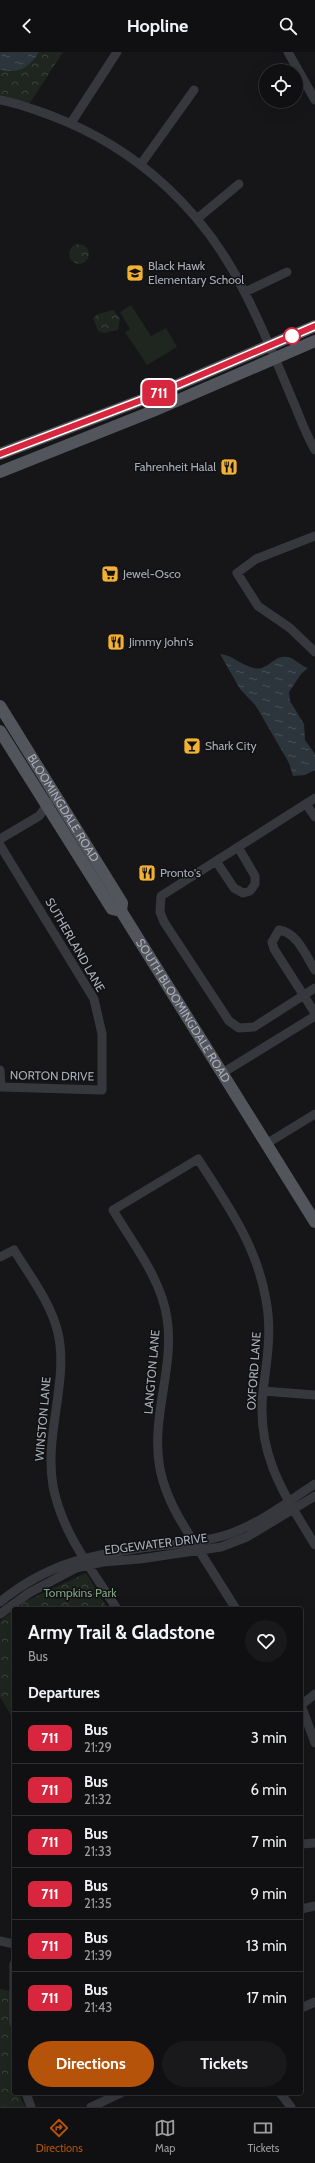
<!DOCTYPE html>
<html lang="en">
<head>
<meta charset="utf-8">
<style>
	:root { --surface:#101012; --page:#19191b; --text:#f1f3f6; --muted:#9c9d9f; --line:#303032; --accent:#b45309 }
	body { margin:0; font-family:Cabin,sans-serif; background:var(--page); color:var(--text); height:100vh; display:flex; flex-direction:column; font-size:15px; white-space:nowrap }
	* { box-sizing:border-box; margin:0 }
	p { font-size:13px; color:var(--muted) }
	.icon { flex:none; width:22px; height:22px; fill:none; stroke:currentColor; stroke-width:2; stroke-linecap:round; stroke-linejoin:round }
	.map { position:relative; flex:1; overflow:hidden }
	.side { position:absolute; left:12px; top:1555px; width:291px; height:488px; display:flex; flex-direction:column; background:var(--surface); border-radius:4px; box-shadow:0 4px 16px #0002,0 0 0 1px var(--line) }
	.side>* { flex:none }
	.badge { padding:0 8px; border-radius:6px; font-size:14px; line-height:26px }
	.buttons { position:absolute; left:259px; top:12px; display:grid; gap:8px }
	.buttons a { display:grid; place-items:center; width:44px; height:44px; border-radius:50%; background:var(--surface); box-shadow:0 4px 16px #0002,0 0 0 1px var(--line); font-size:20px }
	.map>.badge { position:absolute; translate:-50% -50%; box-shadow:0 0 0 2px #fff }
	h2 { padding:0 16px; font-size:15px; line-height:36px }
	.round { display:grid; place-items:center; flex:none; width:42px; height:42px; border-radius:21px; background:var(--page) }
	.head { display:flex; align-items:center; justify-content:space-between; height:68px; padding:0 16px }
	h1 { font-size:19px; font-weight:700; line-height:30px }
	.button { display:flex; gap:8px; margin-top:auto; padding:8px 16px }
	.button a { flex:1; height:46px; border-radius:24px; background:var(--accent); color:#fff; font-size:16px; font-weight:700; line-height:46px; text-align:center }
	.button a+a { background:var(--page); color:var(--text) }
	ul { padding:0; list-style:none }
	li { display:flex; align-items:center; gap:12px; height:52px; padding:0 16px; border-top:1px solid var(--line) }
	li div { flex:1 }
	li b { display:block; font-size:15px }
	li em { font-style:normal }
	li .badge { min-width:44px; font-weight:700; text-align:center }
	header { display:flex; justify-content:space-between; align-items:center; height:52px; padding:0 16px; background:var(--surface); font-size:18px; font-weight:700 }
	.tabs { display:flex; justify-content:space-around; align-items:center; height:56px; border-top:1px solid var(--line); background:var(--surface); font-size:11px; color:var(--muted) }
	.tabs a { display:grid; justify-items:center; gap:2px }
	.tabs .selected { color:var(--accent) }
	.map>svg:first-child { display:block }
</style>
</head>
<body>
<header><svg class="icon" aria-label="back" viewBox="0 0 24 24"><path d="M15 5l-7 7 7 7"/></svg>Hopline<svg class="icon" aria-label="search" viewBox="0 0 24 24"><circle cx="10" cy="10" r="6"/><path d="M15 15l6 6"/></svg></header>
<div class="map">
<svg width="315" height="2055" viewBox="0 0 315 2055">
	<defs>
		<pattern id="park-crowns" width="20" height="18" patternUnits="userSpaceOnUse"><rect width="20" height="18" fill="#1e261f"/><path d="M2 6a3 3 0 1 1 6 0M12 15a3 3 0 1 1 6 0" fill="none" stroke="#3c433d"/></pattern>
		<pattern id="water-ripples" width="26" height="14" patternUnits="userSpaceOnUse"><rect width="26" height="14" fill="#2c353c"/><path d="M2 4q2-2 4 0t4 0M15 11q2-2 4 0t4 0" fill="none" stroke="#485056"/></pattern>
	</defs>
	<rect width="100%" height="100%" fill="#161618"/>
	<!-- grass -->
	<path fill="#1e261f" d="M131 253 151 284 166 276 177 295 147 313 125 280 130 277 120 260Z"/>
	<!-- park -->
	<path fill="url(#park-crowns)" d="M0 0H63L28 54 0 46Z
		M69 202a10 10 0 1 1 20 0a10 10 0 1 1-20 0Z
		M113 258 120 266 118 278 104 281 98 279 93 266 98 262Z
		M86 1521 108 1557H16L26 1549Z
		M14 1558V1668L0 1645V1569Z
		M0 1937 10 1939 14 2041H19L25 2055H0Z"/>
	<!-- water -->
	<path fill="url(#water-ripples)" d="M0 0H39C28 17 20 21 0 18Z
		M220 602C235 604 240 613 254 616 267 620 274 602 287 605 295 606 299 613 308 616L301 622 289 640 290 649 304 672 305 688 315 702V718L305 723 293 724 289 711 256 654 240 637Z"/>
	<g fill="none" stroke-linecap="round" stroke-linejoin="round">
		<!-- minor -->
		<path stroke="#37383d" stroke-width="9" d="M288 0 315 48
			M0 48C18 51 35 58 52 64 137 96 205 159 245 241 263 276 278 313 293 349 300 365 306 383 315 398
			M71 71 117 0
			M141 112 194 38
			M198 166 239 132
			M245 240 287 220
			M315 484 256 507 237 521 258 554 290 576 315 600
			M315 746 161 844 160 860 164 870 229 969 239 976 254 975 315 936
			M306 752 315 765
			M0 787 39 764 50 750
			M0 793 94 947 102 982V1038L1 1035 0 1018
			M216 809 234 836 243 841 250 839 255 832V824L238 795
			M315 918C306 904 297 880 279 878L272 890 274 897 315 961
			M221 1022 315 964
			M266 1092 315 1062
			M0 1205 14 1198C30 1224 51 1251 58 1281 69 1329 44 1382 53 1434 62 1481 92 1518 117 1557
			M263 1339 315 1343
			M0 1550C50 1509 95 1502 157 1494 180 1492 203 1490 226 1483 258 1473 287 1450 315 1432
			M236 1557C223 1536 210 1516 197 1495 181 1470 166 1447 160 1417 150 1366 175 1316 167 1266 161 1226 133 1192 113 1158L198 1107C227 1152 257 1194 266 1248 272 1279 267 1308 263 1339 256 1402 284 1442 315 1493
			M0 1562 29 1541 76 1516 103 1510 140 1507 221 1495 247 1485 315 1444
			M315 1642 301 1653 315 1691
			M301 1792 315 1791
			M301 1857 315 1854
			M0 1889 14 1892
			M14 1912V1971
			M301 1956 315 1950
			M26 2041 31 2055
			M280 2041 291 2055
			M91 2055 121 2041"/>
		<!-- major -->
		<g stroke="#53555c" stroke-width="12">
			<path d="M0 402 147 346 315 274"/>
			<path d="M0 420 153 359 315 289"/>
			<path id="s1" d="M0 654 122 851 121 859"/>
			<path id="s2" d="M0 679 112 857 121 859 315 1170"/>
		</g>
	</g>
	<g fill="none" stroke-linecap="round" stroke-linejoin="round">
		<!-- line casing -->
		<g stroke="#fff" stroke-width="9">
			<path id="line" d="M0 402 147 346 315 274"/>
		</g>
		<!-- line -->
		<use href="#line" stroke="#d7263d" stroke-width="6"/>
	</g>
	<!-- icons -->
	<defs>
		<g id="school-square" transform="scale(0.9)"><rect x="-9" y="-9" width="18" height="18" rx="4" fill="#f2b134" stroke="#111113"/><path d="M0-5L7-2L0 1L-7-2ZM-4 1L0 2.5L4 1V4Q0 6-4 4Z" fill="#111"/></g>
		<g id="restaurant-square" transform="scale(0.9)"><rect x="-9" y="-9" width="18" height="18" rx="4" fill="#f2b134" stroke="#111113"/><path d="M-5-6h1v4h1v-4h1v4h1v-4h1v5L-1.5 .5V6h-2V.5L-5-1ZM5-6V6H3V1.5H1.5Q1.5-4 5-6Z" fill="#111"/></g>
		<g id="supermarket-square" transform="scale(0.9)"><rect x="-9" y="-9" width="18" height="18" rx="4" fill="#f2b134" stroke="#111113"/><path d="M-6-5.5h2.5l.6 2H6L4.5 2H-2.5L-4.4-4H-6ZM-1.5 3.2a1.3 1.3 0 1 0 .1 0ZM3 3.2a1.3 1.3 0 1 0 .1 0Z" fill="#111"/></g>
		<g id="bar-square" transform="scale(0.9)"><rect x="-9" y="-9" width="18" height="18" rx="4" fill="#f2b134" stroke="#111113"/><path d="M-6-5H6L.8 .8V4.5H3.5V6h-7V4.5H-.8V.8Z" fill="#111"/></g>
	</defs>
	<g fill-rule="evenodd">
		<use href="#school-square" x="135" y="221"/>
		<use href="#restaurant-square" x="229" y="415"/>
		<use href="#supermarket-square" x="110" y="522"/>
		<use href="#restaurant-square" x="116" y="590"/>
		<use href="#bar-square" x="192" y="694"/>
		<use href="#restaurant-square" x="147" y="821"/>
	</g>
	<!-- markers -->
	<circle fill="#fff" stroke="#d7263d" stroke-width="2" cx="292" cy="284" r="8"/>
	<g text-anchor="middle" stroke-width="3" stroke-linejoin="round" paint-order="stroke">
		<!-- poi labels -->
		<g font-size="12" fill="#a8adb8" stroke="#111113" text-anchor="start">
			<text x="148" y="218">Black Hawk<tspan x="148" dy="14">Elementary School</tspan></text>
			<text x="216" y="419" text-anchor="end">Fahrenheit Halal</text>
			<text x="123" y="526">Jewel-Osco</text>
			<text x="129" y="594">Jimmy John's</text>
			<text x="205" y="698">Shark City</text>
			<text x="160" y="825">Pronto's</text>
		</g>
		<!-- street labels -->
		<g font-size="12" fill="#a8adb8" stroke="#111113">
			<text dy="4" stroke="none"><textPath href="#s1" startOffset="120">BLOOMINGDALE ROAD</textPath></text>
			<text transform="translate(75 893) rotate(60)" y="4">SUTHERLAND LANE</text>
			<text dy="4" stroke="none"><textPath href="#s2" startOffset="337">SOUTH BLOOMINGDALE ROAD</textPath></text>
			<text transform="translate(52 1024) rotate(1)" y="4">NORTON DRIVE</text>
			<text transform="translate(254 1319) rotate(-86)" y="4">OXFORD LANE</text>
			<text transform="translate(152 1320) rotate(-85)" y="4">LANGTON LANE</text>
			<text transform="translate(43 1367) rotate(-85)" y="4">WINSTON LANE</text>
			<text transform="translate(156 1492) rotate(-7)" y="4">EDGEWATER DRIVE</text>
		</g>
		<!-- park labels -->
		<g font-size="12" fill="#7fa381" stroke="#111113">
			<text x="80" y="1545">Tompkins Park</text>
		</g>
	</g>
</svg>
<div class="buttons">
<a><svg class="icon" aria-label="locate" viewBox="0 0 24 24"><circle cx="12" cy="12" r="6"/><path d="M12 2v4M12 18v4M2 12h4M18 12h4"/></svg></a>
</div>
<b class="badge" style="left:159px;top:341px;background:#d7263d;color:#fff">711</b>
<section class="side">
<div class="head"><div><h1>Army Trail &amp; Gladstone</h1><p>Bus</p></div><a class="round"><svg class="icon" aria-label="heart" viewBox="0 0 24 24"><path d="M12 20l-8-8c-3-5 5-10 8-4 3-6 11-1 8 4z"/></svg></a></div>
<h2>Departures</h2>
<ul>
<li><span class="badge" style="background:#d7263d;color:#fff">711</span><div><b>Bus</b><p>21:29</p></div><em>3 min</em></li>
<li><span class="badge" style="background:#d7263d;color:#fff">711</span><div><b>Bus</b><p>21:32</p></div><em>6 min</em></li>
<li><span class="badge" style="background:#d7263d;color:#fff">711</span><div><b>Bus</b><p>21:33</p></div><em>7 min</em></li>
<li><span class="badge" style="background:#d7263d;color:#fff">711</span><div><b>Bus</b><p>21:35</p></div><em>9 min</em></li>
<li><span class="badge" style="background:#d7263d;color:#fff">711</span><div><b>Bus</b><p>21:39</p></div><em>13 min</em></li>
<li><span class="badge" style="background:#d7263d;color:#fff">711</span><div><b>Bus</b><p>21:43</p></div><em>17 min</em></li>
</ul>
<div class="button"><a>Directions</a><a>Tickets</a></div>
</section>
</div>
<nav class="tabs">
<a class="selected"><svg class="icon" aria-label="directions" viewBox="0 0 24 24"><path d="M12 3l9 9-9 9-9-9zM9 14v-3h6M13 9l2 2-2 2"/></svg>Directions</a>
<a><svg class="icon" aria-label="map" viewBox="0 0 24 24"><path d="M3 6l6-2 6 2 6-2v14l-6 2-6-2-6 2zM9 4v14M15 6v14"/></svg>Map</a>
<a><svg class="icon" aria-label="tickets" viewBox="0 0 24 24"><path d="M3 7h18v10H3zM15 7v10"/></svg>Tickets</a>
</nav>
</body>
</html>
